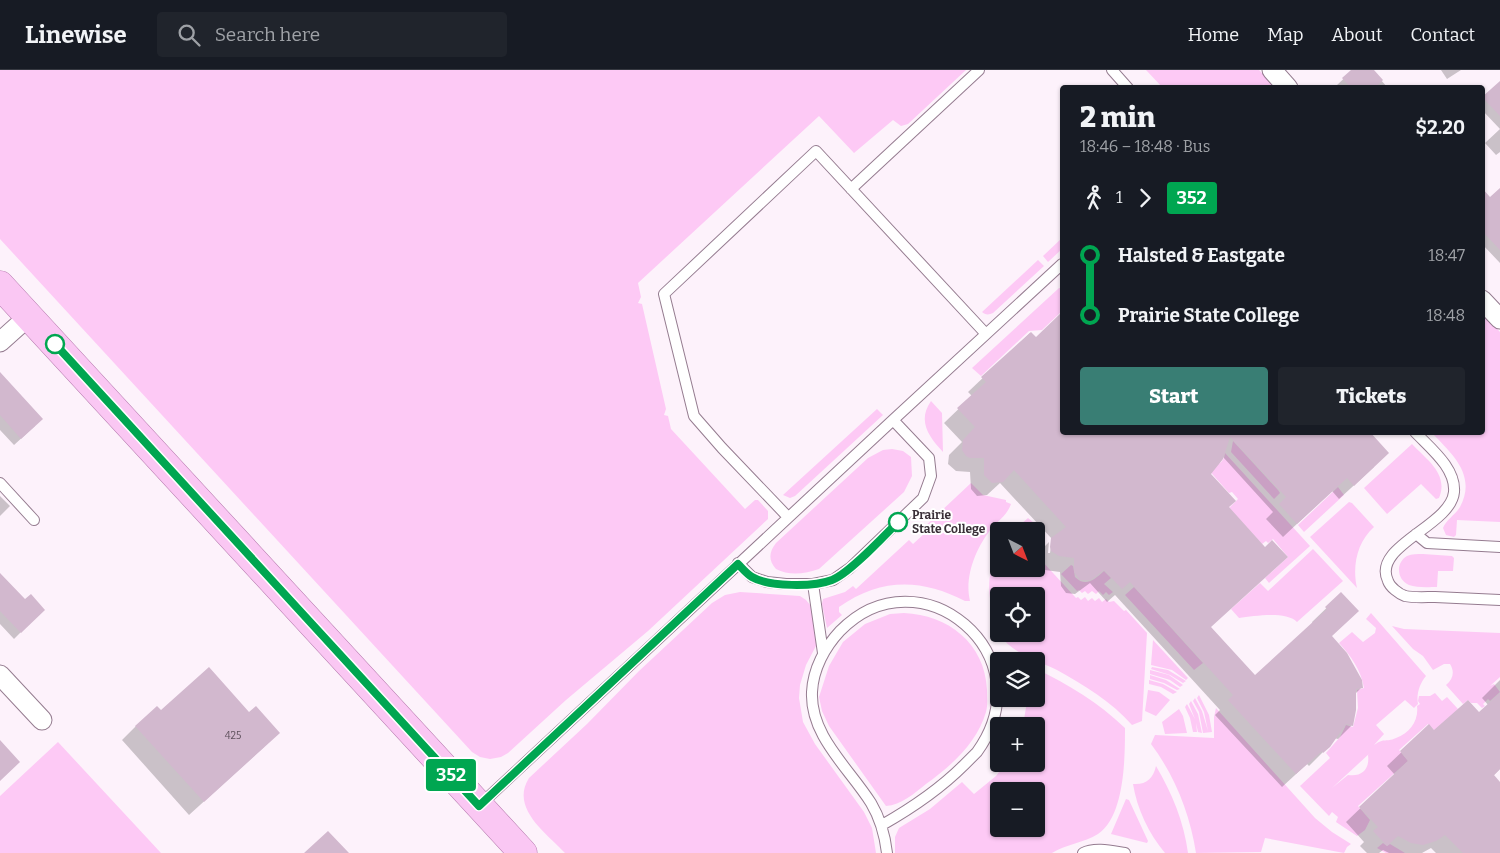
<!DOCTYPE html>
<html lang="en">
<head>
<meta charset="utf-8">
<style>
	:root { --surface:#171b24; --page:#20242c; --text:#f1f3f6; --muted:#9ea1a6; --line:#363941; --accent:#397e74 }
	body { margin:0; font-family:Bitter,serif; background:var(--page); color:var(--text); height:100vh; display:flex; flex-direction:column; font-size:19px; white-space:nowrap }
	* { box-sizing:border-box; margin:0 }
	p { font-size:16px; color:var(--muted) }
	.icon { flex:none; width:28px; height:28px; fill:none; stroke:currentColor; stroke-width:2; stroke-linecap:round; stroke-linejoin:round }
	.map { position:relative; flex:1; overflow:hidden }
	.drawer { position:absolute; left:1060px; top:15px; width:425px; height:350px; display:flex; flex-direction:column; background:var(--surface); border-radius:5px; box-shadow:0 1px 4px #0004 }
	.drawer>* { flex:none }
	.badge { padding:0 10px; border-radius:4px; font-size:18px; line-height:32px }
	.needle { width:32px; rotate:138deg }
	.fabs { position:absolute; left:990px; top:452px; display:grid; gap:10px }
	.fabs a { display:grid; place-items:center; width:55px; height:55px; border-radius:5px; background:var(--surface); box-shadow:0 1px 4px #0004; font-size:25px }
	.map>.badge { position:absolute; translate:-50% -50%; box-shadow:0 0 0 2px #fff }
	.legs { display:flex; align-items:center; gap:8px; height:55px; padding:0 20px; font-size:16px }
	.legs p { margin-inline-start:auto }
	.headline { display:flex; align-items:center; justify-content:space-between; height:85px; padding:0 20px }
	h1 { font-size:28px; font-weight:800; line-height:38px }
	.action { display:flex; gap:10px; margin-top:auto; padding:10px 20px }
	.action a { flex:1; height:58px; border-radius:5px; background:var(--accent); color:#fff; font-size:20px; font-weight:800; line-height:58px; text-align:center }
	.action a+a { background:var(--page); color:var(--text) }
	ul { padding:0 20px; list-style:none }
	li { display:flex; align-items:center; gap:18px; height:60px; font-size:19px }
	li i { display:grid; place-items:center; width:8px; height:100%; margin:0 6px; background:currentColor }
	li i::after { content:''; width:12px; height:12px; margin:-6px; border:4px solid; border-radius:50%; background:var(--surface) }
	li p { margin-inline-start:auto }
	li:first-child i { background:linear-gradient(#0000 50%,currentColor 0) }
	li:last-child i { background:linear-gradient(currentColor 50%,#0000 0) }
	header { display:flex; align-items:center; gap:30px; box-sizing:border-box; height:70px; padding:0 25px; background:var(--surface); border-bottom:1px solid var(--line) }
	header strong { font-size:24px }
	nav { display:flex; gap:28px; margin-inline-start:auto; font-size:18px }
	.search { width:350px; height:45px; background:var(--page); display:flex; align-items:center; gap:12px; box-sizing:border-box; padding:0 18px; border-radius:5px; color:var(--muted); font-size:19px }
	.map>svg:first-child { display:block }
</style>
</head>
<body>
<header>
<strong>Linewise</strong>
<div class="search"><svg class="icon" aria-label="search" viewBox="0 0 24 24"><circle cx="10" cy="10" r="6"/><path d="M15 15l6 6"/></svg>Search here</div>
<nav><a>Home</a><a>Map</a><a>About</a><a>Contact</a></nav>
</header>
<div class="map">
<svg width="1500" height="783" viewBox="0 0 1500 783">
	<rect width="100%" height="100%" fill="#fdf2fb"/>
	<!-- green -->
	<path fill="#fdc9f5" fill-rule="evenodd" d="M0 0H966L908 54 901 56 893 50 854 83 819 46 638 213 641 227 638 233 642 234 666 339 664 345 668 346 671 359 745 439 755 430H758L768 441V449L648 561 566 630 508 683 501 687 490 689 480 687 472 682 0 169Z
		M1146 0H1259L1275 17H1162Z
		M1062 168V179L1048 192 1043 186Z
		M1038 190 1044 196 993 243C989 245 985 245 982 242Z
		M1059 218H1062L1061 242 1042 260 1029 261 981 306 972 298Z
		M1483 243 1500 262V452L1457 450 1456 465 1454 467 1446 465 1443 458C1446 450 1455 445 1460 437 1477 405 1452 384 1432 363L1482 362Z
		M931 331 942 343 943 382C929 367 917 351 931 331Z
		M877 339 883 345 795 426 790 428 783 425Z
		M1233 371 1278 420 1280 423 1274 429 1231 382Z
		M1412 374C1427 390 1449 404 1439 428L1436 429 1421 414 1387 444 1364 418Z
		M892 379 903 381 911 387 912 406 904 422 819 499C805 504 789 506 776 499 768 490 769 482 776 473L868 388 883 380Z
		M1225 383 1310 476 1269 513 1265 508 1288 487 1273 469 1268 473 1266 471 1262 474 1229 438 1238 429 1232 422 1229 423 1206 397C1216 396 1224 394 1225 383Z
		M971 413 983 425 1006 430V432L1011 434C1007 445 999 450 992 458 976 477 964 507 970 531H965C921 508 880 508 839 537V542L842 545 827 558 822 534 823 529 845 522 853 516 856 519 909 470 913 474 925 463 922 459Z
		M1338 417 1344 425 1304 462 1298 455Z
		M1349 432 1352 433 1374 457C1357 472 1352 496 1357 518L1310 467Z
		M1028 448 1034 453 1035 461H1019L1022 458 1020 455Z
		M1036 478 1042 491 1076 528 1078 527 1081 530 1085 527 1088 531 1092 528 1095 531 1099 528 1102 532 1106 529 1109 532 1114 531 1124 541 1126 540 1147 563 1142 651 1132 655C1112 632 1084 615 1057 600 1036 590 1013 584 999 564H1036V526H999V563L990 545 993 544C988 524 986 502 999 484V499H1036Z
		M1313 479 1343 511 1297 552C1286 541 1255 546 1239 548L1231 539 1260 513 1268 521Z
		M1423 484 1452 486 1454 488 1453 501H1438L1437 517C1429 517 1417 518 1409 515 1397 510 1395 493 1407 486 1412 484 1417 484 1423 484Z
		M1071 495 1073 496 1075 507C1086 518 1095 509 1104 501L1111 508 1104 514 1113 522 1109 525 1106 522 1103 525 1099 521 1096 524 1092 521 1088 524 1085 521 1082 523 1079 520 1077 521 1061 504Z
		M1134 517 1203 593 1194 600 1125 525Z
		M740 522 800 526 806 530 811 536 817 574 806 595 800 615 799 628 803 652 815 674 864 742 872 758 876 783H565C546 763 510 738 529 708L587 654 639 601 712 533 725 525Z
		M904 543C948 545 985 573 987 620 987 627 988 635 986 642 977 673 951 696 926 714 915 723 901 735 886 736L829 656 822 641 819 627 829 596 843 572 865 554 890 544Z
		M1371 543 1426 606C1420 613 1416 624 1418 634L1414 638 1405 630 1376 655 1384 664 1374 675C1386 667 1385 673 1396 668 1410 663 1419 650 1417 636L1420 634 1418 631 1419 626H1430L1435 623 1442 631 1447 627 1458 639 1438 664 1428 654 1399 680 1408 691 1358 736 1370 750 1365 760 1357 766 1336 752 1338 747 1332 742 1329 746 1300 716 1330 688 1326 683 1340 667 1346 655 1353 657 1358 638 1357 620 1364 618C1361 600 1351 586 1339 573L1352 562 1363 572 1375 563 1376 558 1366 549ZM1370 683 1368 685C1370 699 1362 707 1348 705L1332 718Z
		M1392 556 1404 559 1500 563V607L1490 616 1494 614 1500 622 1490 631 1488 629 1483 634 1485 636 1482 638 1477 633H1471L1468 630 1463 634 1446 615C1453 609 1455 602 1450 594H1444L1433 600 1423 586 1413 579Z
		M1153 570 1188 608 1186 610 1172 600 1151 595Z
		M1152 597 1168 600 1186 611 1183 613 1170 605 1151 599Z
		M1036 599C1068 614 1099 633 1125 658 1125 687 1125 746 1098 764 1084 773 1066 774 1052 783H895V767L899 758 930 739 962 712 974 724 996 706 1005 694H1036V656H1023L1027 631 1026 629H1036ZM999 721H1036V759H999Z
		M1150 600 1169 605 1183 615 1180 617 1170 610 1150 604Z
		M1150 605 1166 610 1180 619 1177 620 1164 613 1150 609Z
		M1149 610 1163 614 1177 622 1173 624 1161 617 1149 614Z
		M1148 620 1159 622 1170 630 1156 646 1145 641Z
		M1199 625 1209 645 1212 662 1203 663 1199 642 1193 631 1195 628 1202 641 1208 661 1204 642 1197 628Z
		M1191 631 1198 644 1202 663 1198 662 1196 653 1197 662H1193L1190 648 1185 637 1187 634 1195 649 1189 634Z
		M1216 638 1315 748 1332 762 1351 774 1347 777 1344 783 1265 768 1261 782 1196 783C1190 744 1175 706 1151 674L1155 665 1214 668V647Z
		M1179 639 1183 646 1187 663 1165 664 1162 652Z
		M58 672 161 783H0V726Z
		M1156 696C1172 723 1184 752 1188 783H1165C1149 764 1137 739 1133 714 1146 715 1153 709 1156 696Z
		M1126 729 1129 730 1148 771 1147 773 1111 764Z
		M1383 773 1387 776 1390 774 1405 783H1386L1377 778Z"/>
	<!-- shadow -->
	<path fill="#0003" d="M1353 0H1372L1388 18H1339L1337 15Z
		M1441 0H1461L1447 9Z
		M1500 13V59L1482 40V29Z
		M1500 59V82L1496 85 1485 73Z
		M1482 120 1490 129 1500 120V193L1482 174Z
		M1062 244V362H1369L1374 397 1339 429 1332 421 1283 467 1266 449 1273 442 1223 387 1210 404 1227 438 1210 558 1255 607 1313 554 1312 552 1341 524 1331 567 1362 617 1355 624 1352 655 1338 669 1334 668 1329 676 1309 696 1307 694 1282 717 1215 645 1220 640 1115 525 1107 532 1090 513 1075 524 1066 523 1061 516 1060 502 1045 500 1038 495V483L1049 472 1048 483H1050L1052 469 1000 413 987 425 977 426 971 419 970 402 956 401 948 394 949 385 962 372 944 353 972 326 968 322 1030 263 1035 269Z
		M0 312 35 356 14 375 0 360Z
		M0 426 10 436 0 446Z
		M0 505 25 531 43 540 14 569 0 554Z
		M1500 610V699L1493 706 1500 714V783H1436L1431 778 1422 783H1389L1383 780 1379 783H1367L1360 776 1364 772 1346 752 1395 705 1387 696 1429 656 1434 662 1479 644 1489 636 1482 628Z
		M136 656 264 677 189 745 122 670Z"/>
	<!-- building -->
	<path fill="#d2b8ce" d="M1351 0H1374L1383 10 1375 18H1351L1342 8Z
		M1500 11V46L1482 27Z
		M1482 118 1490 127 1500 118V180L1482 161Z
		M1062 242V362H1370L1389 383 1354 416 1347 408 1297 454 1279 434 1286 427 1230 367 1223 389 1211 404 1236 431 1229 437 1265 477 1272 470 1288 487 1211 557 1255 605 1327 539 1325 537 1341 522 1359 541 1332 566 1347 583 1362 610 1363 618 1356 619V640L1353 656 1346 654 1330 677 1323 683 1322 681 1296 704 1228 630 1233 625 1130 512 1122 519 1104 500 1091 510H1080L1074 502V488L1059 486 1051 481 1050 477 1051 468 1066 457 1014 400 1003 412 992 413 984 405V388H970L966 386 962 380 963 370 975 357 957 338 986 312 981 307 1031 262 1036 267Z
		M0 302 43 349 21 369 0 345Z
		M0 503 25 529 31 524 45 540 21 563 0 541Z
		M209 597 249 642 256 636 280 663 204 732 135 656 157 636 161 640Z
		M1500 623V699L1494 705 1500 712V783H1463L1445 765 1436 771 1423 775 1411 773 1398 766 1387 776 1373 761 1378 757 1359 737 1408 691 1400 681 1429 654 1434 660 1468 630 1479 642Z
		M0 670 20 692 0 711Z
		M328 761 349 783H304Z"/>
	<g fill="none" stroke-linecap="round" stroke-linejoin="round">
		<!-- service casing -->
		<g stroke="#957c90" stroke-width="12">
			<path id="service" d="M1112 0 1128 18
				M851 119 979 0
				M1415 362C1430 378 1456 398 1454 422 1451 456 1371 476 1388 511 1390 517 1399 524 1405 526 1414 528 1426 527 1435 527 1457 528 1478 529 1500 530
				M0 413 34 450
				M788 447 722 378 694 346 664 224 816 81 986 264
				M1416 464 1427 473 1500 477
				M738 493 752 507 767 512 786 514H813L833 510 850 498 923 428 931 406 929 388 893 350
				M813 514 823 583
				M481 734 893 350 1062 194
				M882 755C912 738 939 720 964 695 968 691 973 686 977 682 1047 585 920 479 840 561 825 577 813 599 812 622 810 666 849 698 871 733 880 748 885 766 887 783
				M1083 783C1095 777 1112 781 1125 783"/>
		</g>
		<!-- minor casing -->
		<g stroke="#957c90" stroke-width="21">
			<path id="minor" d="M1272 0 1288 18
				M1482 230 1500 249
				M0 272 29 246
				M0 605 42 650"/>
		</g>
		<!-- primary casing -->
		<g stroke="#b479ac" stroke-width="29">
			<path id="primary" d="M0 215 523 783"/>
		</g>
		<!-- service -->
		<use href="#service" stroke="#fff" stroke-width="10"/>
		<!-- minor -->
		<use href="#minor" stroke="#fff" stroke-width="19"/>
		<!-- primary -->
		<use href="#primary" stroke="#fac7f3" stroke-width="28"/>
	</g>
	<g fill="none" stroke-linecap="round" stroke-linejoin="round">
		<!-- line-1 casing -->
		<g stroke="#fff" stroke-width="11">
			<path id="line-1" d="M55 274 479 736 738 494C742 498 747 504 752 507 769 517 814 517 832 510 849 504 884 466 898 452"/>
		</g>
		<!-- line-1 -->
		<use href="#line-1" stroke="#00a651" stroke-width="8"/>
	</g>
	<!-- markers -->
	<g fill="#fff" stroke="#00a651" stroke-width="2.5">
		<circle cx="55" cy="274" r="9"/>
		<circle cx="898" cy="452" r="9"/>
	</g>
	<g text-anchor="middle" stroke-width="4" stroke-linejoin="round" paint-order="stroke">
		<!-- number labels -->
		<g font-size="10" fill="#5f515d">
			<text x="233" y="669">425</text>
		</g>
		<!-- stop labels -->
		<g font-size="12" font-weight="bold" fill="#392f37" stroke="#fff" text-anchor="start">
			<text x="912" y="449">Prairie<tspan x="912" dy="14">State College</tspan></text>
		</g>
	</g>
</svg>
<div class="fabs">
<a><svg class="needle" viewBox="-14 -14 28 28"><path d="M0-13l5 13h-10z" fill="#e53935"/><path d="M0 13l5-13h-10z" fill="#9ea1a6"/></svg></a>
<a><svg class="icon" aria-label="locate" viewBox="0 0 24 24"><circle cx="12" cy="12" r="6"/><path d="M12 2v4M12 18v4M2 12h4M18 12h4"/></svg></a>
<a><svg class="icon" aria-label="layers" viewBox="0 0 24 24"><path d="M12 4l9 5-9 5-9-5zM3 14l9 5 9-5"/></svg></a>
<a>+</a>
<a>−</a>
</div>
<b class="badge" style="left:451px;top:705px;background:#00a651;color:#fff">352</b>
<section class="drawer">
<div class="headline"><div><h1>2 min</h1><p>18:46 – 18:48 · Bus</p></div><b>$2.20</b></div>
<div class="legs"><svg class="icon" aria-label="walk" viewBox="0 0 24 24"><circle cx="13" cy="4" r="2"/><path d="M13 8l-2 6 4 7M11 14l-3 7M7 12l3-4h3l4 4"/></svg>1<svg class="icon" aria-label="forward" viewBox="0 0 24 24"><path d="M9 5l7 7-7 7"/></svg><b class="badge" style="background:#00a651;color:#fff">352</b></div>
<ul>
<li><i style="color:#00a651"></i><b>Halsted &amp; Eastgate</b><p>18:47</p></li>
<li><i style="color:#00a651"></i><b>Prairie State College</b><p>18:48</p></li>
</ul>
<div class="action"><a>Start</a><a>Tickets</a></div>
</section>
</div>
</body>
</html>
